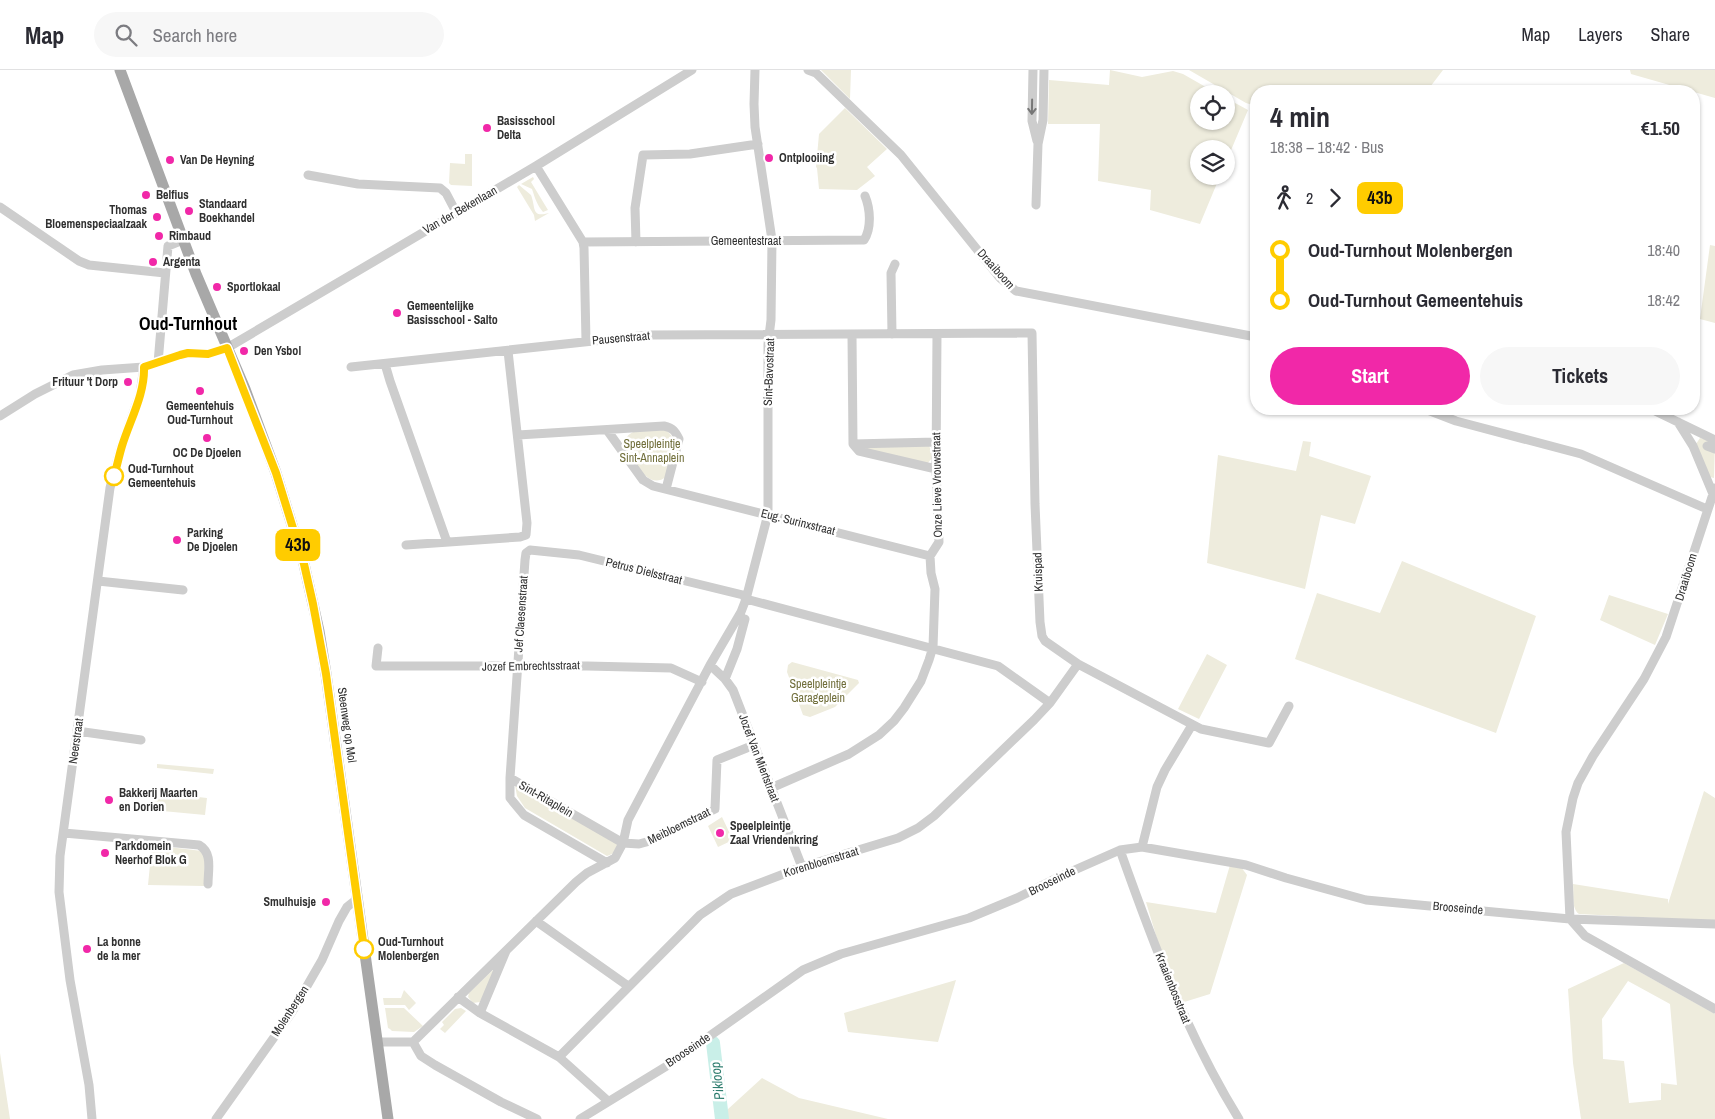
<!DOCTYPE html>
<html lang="en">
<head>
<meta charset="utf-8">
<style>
	:root { --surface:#fff; --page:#f7f7f7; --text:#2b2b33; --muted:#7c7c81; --line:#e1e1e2; --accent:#f128a8 }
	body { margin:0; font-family:"Archivo Narrow",sans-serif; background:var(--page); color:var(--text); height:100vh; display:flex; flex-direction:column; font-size:19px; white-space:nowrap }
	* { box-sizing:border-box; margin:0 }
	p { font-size:16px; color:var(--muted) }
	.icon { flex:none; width:28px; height:28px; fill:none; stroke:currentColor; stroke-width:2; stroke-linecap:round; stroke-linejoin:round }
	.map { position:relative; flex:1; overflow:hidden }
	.side { position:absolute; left:1250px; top:15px; width:450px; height:330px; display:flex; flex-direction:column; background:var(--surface); border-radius:20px; box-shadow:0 1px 4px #0004 }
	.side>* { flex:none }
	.badge { padding:0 10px; border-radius:8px; font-size:18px; line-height:32px }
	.tools { position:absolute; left:1190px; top:15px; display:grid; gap:10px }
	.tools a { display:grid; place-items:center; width:45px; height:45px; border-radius:50%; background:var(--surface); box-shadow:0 1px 4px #0004; font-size:25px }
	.map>.badge { position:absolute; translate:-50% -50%; box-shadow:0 0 0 2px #fff }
	.legs { display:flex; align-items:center; gap:8px; height:55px; padding:0 20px; font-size:16px }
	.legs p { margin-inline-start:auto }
	.summary { display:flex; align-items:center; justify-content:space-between; height:85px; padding:0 20px }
	h1 { font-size:28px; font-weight:800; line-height:38px }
	.action { display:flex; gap:10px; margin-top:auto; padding:10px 20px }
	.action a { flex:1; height:58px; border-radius:30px; background:var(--accent); color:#fff; font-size:20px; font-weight:800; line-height:58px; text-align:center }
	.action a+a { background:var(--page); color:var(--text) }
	ul { padding:0 20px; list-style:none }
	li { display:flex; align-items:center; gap:18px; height:50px; font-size:19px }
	li i { display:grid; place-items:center; width:8px; height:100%; margin:0 6px; background:currentColor }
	li i::after { content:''; width:12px; height:12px; margin:-6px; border:4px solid; border-radius:50%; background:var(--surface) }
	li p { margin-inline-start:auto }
	li:first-child i { background:linear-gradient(#0000 50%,currentColor 0) }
	li:last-child i { background:linear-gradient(currentColor 50%,#0000 0) }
	header { display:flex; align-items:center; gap:30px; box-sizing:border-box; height:70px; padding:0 25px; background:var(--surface); border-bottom:1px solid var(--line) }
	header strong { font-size:24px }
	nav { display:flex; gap:28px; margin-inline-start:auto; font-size:18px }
	.search { width:350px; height:45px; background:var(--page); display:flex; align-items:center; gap:12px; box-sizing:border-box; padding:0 18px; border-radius:28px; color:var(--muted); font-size:19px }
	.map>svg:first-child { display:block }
</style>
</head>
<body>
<header>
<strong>Map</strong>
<div class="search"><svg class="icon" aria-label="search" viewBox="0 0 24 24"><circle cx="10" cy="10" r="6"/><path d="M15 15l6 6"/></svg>Search here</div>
<nav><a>Map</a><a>Layers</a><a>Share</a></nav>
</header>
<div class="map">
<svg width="1715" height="1049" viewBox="0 0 1715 1049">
	<rect width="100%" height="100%" fill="#fff"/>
	<!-- green -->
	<path fill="#eeecdd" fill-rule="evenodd" d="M821 0H851L850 29Z
		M1110 0 1142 7 1173 1 1183 4 1218 24H1199V51H1226V28L1248 40 1226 92V79H1199V106H1220L1200 154 1150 140 1151 120 1098 111 1100 54H1048L1049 10 1109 15Z
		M1189 0H1443L1427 21H1256V36L1246 33Z
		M1630 0H1715V28L1631 4Z
		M845 38 887 79 867 97 875 106 857 120 819 119 817 98 816 97 819 64Z
		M465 84H472V116L451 115 449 113 450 93 465 94Z
		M533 107 534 109 531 112 548 140 543 142C537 135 535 128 532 119L521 114Z
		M519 115 531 125C536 138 531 148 549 143L535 151 534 145 517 117Z
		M1710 175 1715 176V253L1700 249Z
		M663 359C683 368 671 391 666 407 647 421 633 389 624 376 625 356 649 360 663 359Z
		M1700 368 1715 372 1714 408 1710 407 1696 374Z
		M1303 371 1311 372 1309 386 1371 406 1355 454 1321 445 1305 519 1207 493 1218 385 1296 401Z
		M864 375 929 376 932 382V388L927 394 863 379Z
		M1402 491 1536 546 1496 663 1295 589 1317 523 1380 543Z
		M1609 525 1668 544 1655 575 1600 550Z
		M1207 584 1227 595 1199 649 1178 639Z
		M792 592 858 610 859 613 835 637 810 647 803 645 787 602 788 595Z
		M157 694 214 699 213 704 157 698Z
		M515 715 619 775 612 784 607 786 525 738 517 726Z
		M1704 721 1715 728V851L1579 844C1571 838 1574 824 1573 814L1668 829V834Z
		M154 722 207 728 205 745 152 740Z
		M722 747 733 770 718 777 708 756Z
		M152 775 202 781 205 789 204 816 148 815Z
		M1230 795 1241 797 1247 805 1210 924 1181 933 1161 882 1146 832 1216 843Z
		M1624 893 1715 944V1049H1581L1573 993 1568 919ZM1628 911 1670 934 1677 1015 1661 1013V1030L1629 1033 1624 991 1603 989 1602 949Z
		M497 896 480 932 473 933 468 927 469 923Z
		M956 910 938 972 848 962 844 943Z
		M404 920 416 933 409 940 405 935H384L383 928H401Z
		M385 938H404L423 956 414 962 392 961 390 959 388 958Z
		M461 938 466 941 445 963 440 959 444 955 442 952 455 939Z
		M0 983 10 1049H0Z
		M762 1008 799 1028 888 1049H724L727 1040Z"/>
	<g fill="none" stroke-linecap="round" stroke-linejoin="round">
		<!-- river -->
		<path stroke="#c9efe8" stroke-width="14" d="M713 973 722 1049"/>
		<!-- minor -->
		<path stroke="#cdcdcd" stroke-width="9" d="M808 0 816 3 901 85 1000 208 1016 221 1256 267
			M1033 0 1032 51 1037 71
			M536 96 583 172 584 178 586 271
			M308 105 358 114 440 118 446 123 456 142
			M1036 135 1038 74 1043 50 1044 0
			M0 137 79 191 89 195 165 203
			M583 172 864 170C872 158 870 138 865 126
			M636 172 635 138 643 85 690 84 758 74
			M892 264 891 203 895 194
			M852 265 853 374 859 381 936 399
			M158 293 168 176 178 172
			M385 294 390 311 447 472
			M351 297 649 265 1032 263 1035 434 1040 552 1042 566 1045 571 1078 594 1201 659 1269 673 1289 636
			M1425 339 1456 351 1581 384 1707 439
			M1651 339 1715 370
			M0 346 35 324 73 305 102 300 144 297 188 283 208 284 227 278 536 96 692 0
			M1678 352 1693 376 1713 424 1715 425
			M607 360 643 410 653 416 930 486
			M518 365 664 356C673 358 675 361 679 369L666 419
			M853 374 936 372
			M1707 376 1715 379
			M406 475 520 467 526 465 527 453 508 281
			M98 511 183 520
			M378 578 376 596H587L671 598 702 612
			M710 595 725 609 733 620 802 797
			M725 609 737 579 745 549
			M77 661 141 670
			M510 708 525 490 526 483 530 480 579 485 743 525 746 529 998 596 1050 633
			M771 718 849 684 879 665 894 651 904 638 921 611 929 590 933 577 935 519 931 503 930 486 939 472 936 399 937 264
			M64 763 199 775C213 783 208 800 208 814
			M1142 777 1157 717 1165 700 1192 655
			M1120 780C1153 873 1187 965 1239 1049
			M607 793 524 745 510 728V708L623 773 639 774 650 771 715 739 717 690 754 675
			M1570 849 1566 762 1573 728 1578 713 1593 686 1644 609 1666 567 1715 418
			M1570 849 1585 866 1715 939
			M536 851 628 916
			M458 927 480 943 559 987 608 1031
			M480 943 506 881
			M377 972H413L421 986 435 995 501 1032 537 1049
			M413 972 576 812 587 803 615 788 623 773 628 750 710 595 741 542 746 529 768 444V274L771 250 772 170 755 57 754 34 755 0
			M559 987 700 845 731 824 802 797 898 768 918 758 934 746 1034 650 1050 633 1078 594
			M92 1049 89 1015 70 910 59 822 60 786 110 418 121 377 140 324 144 297
			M216 1049 292 942 322 890 339 851 347 837 357 829
			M580 1049 670 994 803 900 841 884 969 848 1017 828 1061 806 1120 780 1142 777 1246 795 1286 808 1366 830 1570 849 1715 854"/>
		<!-- major -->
		<path stroke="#a8a8a8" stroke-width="11" d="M120 0 196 204 245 319 276 403 304 494 319 561 326 604 388 1049"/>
	</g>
	<!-- one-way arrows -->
	<defs><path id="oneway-shaft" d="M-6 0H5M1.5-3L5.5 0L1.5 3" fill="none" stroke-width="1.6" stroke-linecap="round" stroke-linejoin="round" transform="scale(1.25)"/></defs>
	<use stroke="#777" href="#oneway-shaft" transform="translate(1032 37) rotate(91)"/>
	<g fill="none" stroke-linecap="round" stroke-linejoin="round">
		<!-- line-1 casing -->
		<g stroke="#fff" stroke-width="11">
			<path id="line-1" d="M114 406C117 396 119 386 122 376 130 350 145 324 144 297L180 285 188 283 208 284 227 278 276 403 304 494 313 534 326 604 364 879"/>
		</g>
		<!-- line-1 -->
		<use href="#line-1" stroke="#fc0" stroke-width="8"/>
	</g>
	<!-- markers -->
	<g fill="#f128a8" stroke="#fff" stroke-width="2">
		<circle cx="487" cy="58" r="5"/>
		<circle cx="769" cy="88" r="5"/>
		<circle cx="170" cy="90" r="5"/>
		<circle cx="146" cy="125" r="5"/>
		<circle cx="189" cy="141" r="5"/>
		<circle cx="157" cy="147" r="5"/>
		<circle cx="159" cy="166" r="5"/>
		<circle cx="153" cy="192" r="5"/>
		<circle cx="217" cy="217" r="5"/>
		<circle cx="397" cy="243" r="5"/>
		<circle cx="244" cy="281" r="5"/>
		<circle cx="128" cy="312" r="5"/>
		<circle cx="200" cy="321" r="5"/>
		<circle cx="207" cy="368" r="5"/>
		<circle cx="177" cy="470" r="5"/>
		<circle cx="109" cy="730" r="5"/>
		<circle cx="720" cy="763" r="5"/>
		<circle cx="105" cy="783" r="5"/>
		<circle cx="326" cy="832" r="5"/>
		<circle cx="87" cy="879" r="5"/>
	</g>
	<g fill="#fff" stroke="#fc0" stroke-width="2.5">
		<circle cx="114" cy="406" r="9"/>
		<circle cx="364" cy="879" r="9"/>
	</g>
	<g text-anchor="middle" stroke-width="5" stroke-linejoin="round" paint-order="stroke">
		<!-- poi labels -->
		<g font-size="12" font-weight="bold" fill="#303030" stroke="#fff" text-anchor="start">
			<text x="497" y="55">Basisschool<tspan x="497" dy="14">Delta</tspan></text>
			<text x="779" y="92">Ontplooiing</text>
			<text x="180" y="94">Van De Heyning</text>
			<text x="156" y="129">Belfius</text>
			<text x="199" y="138">Standaard<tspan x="199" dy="14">Boekhandel</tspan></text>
			<text x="147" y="144" text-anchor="end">Thomas<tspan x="147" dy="14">Bloemenspeciaalzaak</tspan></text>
			<text x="169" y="170">Rimbaud</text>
			<text x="163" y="196">Argenta</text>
			<text x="227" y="221">Sportlokaal</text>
			<text x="407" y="240">Gemeentelijke<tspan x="407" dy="14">Basisschool - Salto</tspan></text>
			<text x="254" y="285">Den Ysbol</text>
			<text x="118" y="316" text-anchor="end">Frituur 't Dorp</text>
			<text x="200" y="340" text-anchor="middle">Gemeentehuis<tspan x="200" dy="14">Oud-Turnhout</tspan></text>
			<text x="207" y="387" text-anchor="middle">OC De Djoelen</text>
			<text x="187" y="467">Parking<tspan x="187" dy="14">De Djoelen</tspan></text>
			<text x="119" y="727">Bakkerij Maarten<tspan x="119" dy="14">en Dorien</tspan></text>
			<text x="730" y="760">Speelpleintje<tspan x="730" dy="14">Zaal Vriendenkring</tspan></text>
			<text x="115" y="780">Parkdomein<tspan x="115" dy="14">Neerhof Blok G</tspan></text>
			<text x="316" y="836" text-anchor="end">Smulhuisje</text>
			<text x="97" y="876">La bonne<tspan x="97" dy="14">de la mer</tspan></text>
		</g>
		<!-- street labels -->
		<g font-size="12" fill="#303030" stroke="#fff">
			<text transform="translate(460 140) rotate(-30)" y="4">Van der Bekenlaan</text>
			<text x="746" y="175">Gemeentestraat</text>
			<text transform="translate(996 199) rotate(48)" y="4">Draaiboom</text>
			<text transform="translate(621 268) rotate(-5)" y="4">Pausenstraat</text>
			<text transform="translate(769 302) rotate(-88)" y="4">Sint-Bavostraat</text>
			<text transform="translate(937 415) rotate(-91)" y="4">Onze Lieve Vrouwstraat</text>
			<text transform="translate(798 452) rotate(14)" y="4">Eug. Surinxstraat</text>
			<text transform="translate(644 501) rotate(14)" y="4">Petrus Dielsstraat</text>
			<text transform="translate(1038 502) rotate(-92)" y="4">Kruispad</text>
			<text transform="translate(1686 507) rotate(-73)" y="4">Draaiboom</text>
			<text transform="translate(521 544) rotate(-86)" y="4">Jef Claesenstraat</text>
			<text transform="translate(531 596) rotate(-1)" y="4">Jozef Embrechtsstraat</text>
			<text transform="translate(347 655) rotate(82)" y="4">Steenweg op Mol</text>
			<text transform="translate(76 671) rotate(-82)" y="4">Neerstraat</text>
			<text transform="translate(759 688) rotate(69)" y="4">Jozef Van Miertstraat</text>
			<text transform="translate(546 729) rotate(30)" y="4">Sint-Ritaplein</text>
			<text transform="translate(679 756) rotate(-26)" y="4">Meibloemstraat</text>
			<text transform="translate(821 792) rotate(-17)" y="4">Korenbloemstraat</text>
			<text transform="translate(1052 811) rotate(-26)" y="4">Brooseinde</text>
			<text transform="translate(1458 838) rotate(5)" y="4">Brooseinde</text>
			<text transform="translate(1173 918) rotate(68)" y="4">Kraaienbosstraat</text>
			<text transform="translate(290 941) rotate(-57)" y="4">Molenbergen</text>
			<text transform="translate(688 980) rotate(-34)" y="4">Brooseinde</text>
		</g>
		<!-- park labels -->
		<g font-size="12" fill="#706e3a" stroke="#fff">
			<text x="652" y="378">Speelpleintje<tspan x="652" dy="14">Sint-Annaplein</tspan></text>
			<text x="818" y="618">Speelpleintje<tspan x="818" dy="14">Garageplein</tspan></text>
		</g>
		<!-- stop labels -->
		<g font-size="12" font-weight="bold" fill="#303030" stroke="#fff" text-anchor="start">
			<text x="128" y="403">Oud-Turnhout<tspan x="128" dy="14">Gemeentehuis</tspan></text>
			<text x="378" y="876">Oud-Turnhout<tspan x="378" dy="14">Molenbergen</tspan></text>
		</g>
		<!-- water labels -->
		<g font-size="14" font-style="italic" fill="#307e70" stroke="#fff">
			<text transform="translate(717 1011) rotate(-97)" y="5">Pikloop</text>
		</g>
		<!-- district labels -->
		<g font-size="18" font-weight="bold" fill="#000" stroke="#fff">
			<text x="188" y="260">Oud-Turnhout</text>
		</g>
	</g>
</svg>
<div class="tools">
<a><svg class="icon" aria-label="locate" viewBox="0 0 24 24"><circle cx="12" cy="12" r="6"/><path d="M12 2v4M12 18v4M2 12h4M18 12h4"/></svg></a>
<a><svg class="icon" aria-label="layers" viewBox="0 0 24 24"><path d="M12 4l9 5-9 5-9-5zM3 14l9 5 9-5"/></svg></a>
</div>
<b class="badge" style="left:298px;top:475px;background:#fc0;color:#111">43b</b>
<section class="side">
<div class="summary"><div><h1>4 min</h1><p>18:38 – 18:42 · Bus</p></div><b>€1.50</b></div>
<div class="legs"><svg class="icon" aria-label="walk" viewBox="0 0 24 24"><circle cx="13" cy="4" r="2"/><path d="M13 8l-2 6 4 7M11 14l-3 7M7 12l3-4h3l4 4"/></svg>2<svg class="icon" aria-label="forward" viewBox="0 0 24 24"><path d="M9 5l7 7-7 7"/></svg><b class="badge" style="background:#fc0;color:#111">43b</b></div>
<ul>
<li><i style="color:#fc0"></i><b>Oud-Turnhout Molenbergen</b><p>18:40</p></li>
<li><i style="color:#fc0"></i><b>Oud-Turnhout Gemeentehuis</b><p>18:42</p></li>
</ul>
<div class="action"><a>Start</a><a>Tickets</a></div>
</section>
</div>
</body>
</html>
